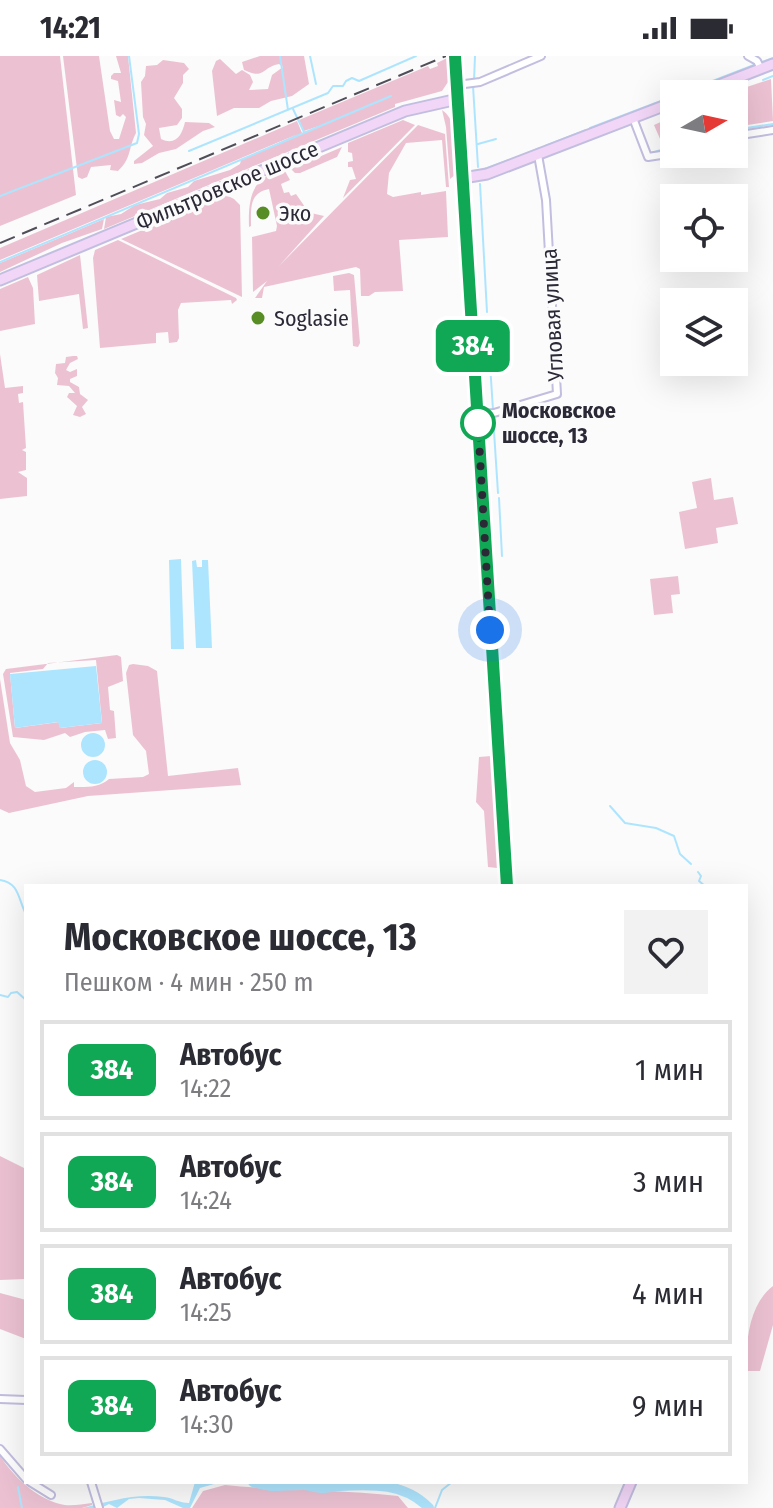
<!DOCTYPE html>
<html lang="ru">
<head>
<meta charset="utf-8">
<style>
	:root { --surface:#fff; --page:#f2f2f3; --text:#2b2b33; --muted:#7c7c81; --line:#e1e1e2 }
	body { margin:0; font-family:"Fira Sans Condensed",sans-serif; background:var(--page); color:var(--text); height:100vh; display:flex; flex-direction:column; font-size:30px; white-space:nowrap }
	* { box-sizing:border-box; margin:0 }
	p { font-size:26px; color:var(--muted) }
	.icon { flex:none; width:44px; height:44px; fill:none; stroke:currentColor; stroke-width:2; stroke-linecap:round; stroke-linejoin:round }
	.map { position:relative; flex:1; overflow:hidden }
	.side { position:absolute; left:24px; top:828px; width:724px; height:600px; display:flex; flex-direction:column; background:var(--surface); border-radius:0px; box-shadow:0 8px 32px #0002 }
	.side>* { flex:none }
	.badge { padding:0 16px; border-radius:12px; font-size:28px; line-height:52px }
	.needle { width:52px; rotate:81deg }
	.fabs { position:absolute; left:660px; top:24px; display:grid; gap:16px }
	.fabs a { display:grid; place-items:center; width:88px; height:88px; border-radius:0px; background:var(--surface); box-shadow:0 8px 32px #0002; font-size:40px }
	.you { position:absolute; width:40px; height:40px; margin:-20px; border:6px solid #fff; border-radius:50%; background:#1a73e8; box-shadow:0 0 0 12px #1a73e833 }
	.map>.badge { position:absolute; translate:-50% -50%; box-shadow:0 0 0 4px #fff }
	.round { display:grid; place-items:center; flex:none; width:84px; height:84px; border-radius:0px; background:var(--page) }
	.summary { display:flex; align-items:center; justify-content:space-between; height:136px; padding:0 40px }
	h1 { font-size:38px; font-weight:700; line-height:60px }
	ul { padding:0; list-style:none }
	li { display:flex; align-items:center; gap:24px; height:100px; margin:0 16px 12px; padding:0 24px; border:4px solid var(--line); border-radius:0px }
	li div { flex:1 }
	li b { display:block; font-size:30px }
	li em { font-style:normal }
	li .badge { min-width:88px; font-weight:700; text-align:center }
	.status { display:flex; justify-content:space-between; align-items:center; height:56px; padding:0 40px; background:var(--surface); direction:ltr }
	.status svg { height:22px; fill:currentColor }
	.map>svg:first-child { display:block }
</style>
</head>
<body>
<div class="status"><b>14:21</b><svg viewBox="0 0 49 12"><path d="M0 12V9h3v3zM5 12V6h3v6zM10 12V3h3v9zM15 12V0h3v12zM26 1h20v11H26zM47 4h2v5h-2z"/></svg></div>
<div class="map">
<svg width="773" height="1452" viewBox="0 0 773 1452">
	<rect width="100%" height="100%" fill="#fbfbfb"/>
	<!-- green -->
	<path fill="#ecc2d2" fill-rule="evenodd" d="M0 0H60L76 139 0 170Z
		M63 0H99L110 75 114 83H119L126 61 123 58 120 61 116 59 114 44 121 46 118 25 111 23V20L114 17H121L116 0H128L136 77C128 92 132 102 118 115L110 114 111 109 91 111 87 121 82 123 78 121Z
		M260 0H304L309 28 292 40 271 45 259 52H234L217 60 212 15 216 5 220 3 236 18 242 14 250 19 253 26 249 34 268 33 272 19 283 11 279 8C262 11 265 24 244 14L242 6Z
		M447 2 451 3 452 20 442 35 395 48V51L104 173 106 161 121 158 135 149 160 143 167 137 188 131 194 125 230 114 240 108 241 104 298 78 0 204V192L297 65 302 77 325 68 304 75 299 64 428 10 430 13 438 10 437 7Z
		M163 4 184 7 189 13 183 19V27L174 42 182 53V62L177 69 159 72 161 83C176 90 182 79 185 66L209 67 215 71 203 75 176 93 159 97 142 107 134 108V105L153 90 144 79 146 68 143 61 141 26 145 20 146 10 157 9Z
		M771 23 773 65 734 71V38H726Z
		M442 54C460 66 455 97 456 118L450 123 446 71Z
		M674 60V88L664 92 654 69Z
		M403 64 415 69 343 142 350 124 356 123 352 111H348V106L353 105 352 97 348 96V87Z
		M418 69 445 78 449 131H446L442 84 406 87 389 117 387 138 393 141 421 136V139L446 135 448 181 399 184 403 235 375 236 369 240H361L360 213 356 211 264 231 262 242H255L267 225 253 236 252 181 276 175 277 170 269 133C249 137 251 152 251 170L249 171C248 142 252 118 285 115L290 124 281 128 284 137 289 136 291 140 296 138 305 151 302 155 306 159 311 157 324 160 279 210Z
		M342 91 337 101 300 117H295L291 113Z
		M226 139 234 143 240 149 242 241 121 183Z
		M104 163 102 173 62 187 0 216V207Z
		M118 184 236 242 237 244 232 248 231 244 181 247 178 254 179 282 177 286 169 287 168 276 156 277V287L100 292 93 202 95 194Z
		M80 199 88 272 83 273 79 238 39 245 37 219Z
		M349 217 354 219 360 287 358 291 353 290 350 234 334 235 333 220Z
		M28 221 33 232 35 268 0 275V233Z
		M0 298 5 332 23 330V337L18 338 19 347 23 346 26 392 22 394 26 396V414L18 416 27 422V440L0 443Z
		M73 300H77L78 303 70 307 66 314 70 316 77 313V320L70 323V326L79 331 80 338 88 344 82 351 86 358 80 361 73 359 77 350 67 341 69 337H75L69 330 57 329 58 322 55 317 56 308 65 307 66 301Z
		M711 422 714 444 733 441 738 468 716 472 718 487 685 493 679 456 697 452 692 426Z
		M678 520 680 538 671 539 673 557 654 559 650 523Z
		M117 599 121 601 123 625 108 631 110 654 114 655 116 682 108 683 105 674 85 676 70 681 65 677 44 684 13 681 3 618 6 613ZM96 604 102 667 60 672 59 666 15 672 10 617 43 613 48 607Z
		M133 608 148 610 157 615 168 720 238 712 241 729 88 740 9 757 0 753V623L10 687 20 704 26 730 35 736 66 732 74 726V731C86 731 99 732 109 723L143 721 149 718 146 695 133 679 126 617 129 609Z
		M491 700 494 709 500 808 497 812 488 811 484 755 476 746 479 701Z
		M0 1100 26 1113V1223L0 1224Z
		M773 1230V1269L760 1315H748C744 1287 750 1247 773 1230Z
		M0 1237 26 1244V1283L0 1273Z
		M0 1400C13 1420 36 1442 60 1448 70 1451 81 1448 92 1447V1449L82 1452H0Z
		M225 1429C282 1435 340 1433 398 1440L408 1452H192L203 1435Z"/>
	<!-- water -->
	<path fill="#aee5fe" d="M181 503 184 593H171L169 504Z
		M196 504 197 511H202V504H208L212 592H196L192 505Z
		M96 610 102 667 60 672 58 666 15 672 10 618Z
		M81 689a12 12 0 1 1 24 0a12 12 0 1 1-24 0Z
		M83 716a12 12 0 1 1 24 0a12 12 0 1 1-24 0Z
		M195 1426H221L200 1432 190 1452H183L165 1444 139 1442 129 1443 117 1452 109 1448 101 1452H82C111 1445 135 1437 164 1441 173 1442 179 1447 189 1447Z"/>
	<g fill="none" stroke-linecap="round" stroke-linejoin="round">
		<!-- stream -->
		<path stroke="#aee5fe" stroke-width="2" d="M280 0 288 54
			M310 0 316 28
			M762 6 773 2
			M763 24 773 20
			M474 25 475 0
			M473 30 478 111
			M679 38 754 9
			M293 53 304 76
			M590 72 674 40
			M734 74 773 68
			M478 88 496 83
			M545 90 586 74
			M189 95 328 37 333 30H343L346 25 352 22 359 25 416 0
			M651 97 674 90
			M513 103 540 92
			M479 115 509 104
			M480 128 487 256
			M0 140 137 87 139 78 129 0
			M0 206 391 40
			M487 262 493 354
			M493 360 498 437
			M499 442 502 500
			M610 750 625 767 656 772 674 780 680 798 691 808
			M698 816 701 820 699 825 705 830
			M0 824C20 827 18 844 26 858
			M0 939 8 941 11 937 17 936 26 944
			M18 1431 22 1452
			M435 1452 442 1434 452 1426"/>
		<!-- river -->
		<path stroke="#aee5fe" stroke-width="10" d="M253 1426C274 1433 283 1429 303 1429 309 1429 315 1432 322 1432 328 1432 334 1430 340 1430 373 1428 405 1427 429 1452"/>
		<!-- minor casing -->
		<g stroke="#c2bee0" stroke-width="10">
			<path id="minor" d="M748 0 757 5 761 13
				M457 29 480 26 541 0
				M633 62 648 101 674 97
				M734 80 773 74
				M477 358 494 357 557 338 546 144 538 99
				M0 1343 26 1344
				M0 1393 26 1423
				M30 1426 51 1439
				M91 1426 99 1452"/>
		</g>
		<!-- secondary casing -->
		<g stroke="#c2bee0" stroke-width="13">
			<path id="secondary" d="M455 0 507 830
				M696 38 773 8
				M463 122 487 118 674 46
				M0 224 405 55 458 43
				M620 1452 631 1426"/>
		</g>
		<!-- minor -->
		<use href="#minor" stroke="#fff" stroke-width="6"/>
		<!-- secondary -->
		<use href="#secondary" stroke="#f2d6f7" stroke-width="9"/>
		<!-- rail -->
		<path stroke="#504f59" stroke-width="2" stroke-dasharray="16 8" stroke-linecap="butt" d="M0 187 446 0"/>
	</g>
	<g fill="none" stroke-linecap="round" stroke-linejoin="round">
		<!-- line casing -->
		<g stroke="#fff" stroke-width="18">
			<path id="line" d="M455 0 507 830"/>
		</g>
		<!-- line -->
		<use href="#line" stroke="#10a855" stroke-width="12"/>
		<!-- walk -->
		<path stroke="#2b2936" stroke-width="8" stroke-dasharray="0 14.4" d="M478 367 490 574"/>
	</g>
	<!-- markers -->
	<g fill="#588d25" stroke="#fbfbfb" stroke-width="3">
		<circle cx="263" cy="157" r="8"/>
		<circle cx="258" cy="262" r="8"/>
	</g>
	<circle fill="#fff" stroke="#10a855" stroke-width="4" cx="478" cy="367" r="16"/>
	<g text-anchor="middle" stroke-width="7" stroke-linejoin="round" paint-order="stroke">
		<!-- street labels -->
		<g font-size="22" fill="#2b2936" stroke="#fbfbfb">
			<text transform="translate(227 129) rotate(-23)" y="8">Фильтровское шоссе</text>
			<text transform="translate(552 259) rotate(-93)" y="8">Угловая улица</text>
		</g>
		<!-- poi labels -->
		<g font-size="22" fill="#2b2936" stroke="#fbfbfb" text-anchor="start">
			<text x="279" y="165">Эко</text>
			<text x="274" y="270">Soglasie</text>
		</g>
		<!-- stop labels -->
		<g font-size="22" font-weight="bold" fill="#2b2936" stroke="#fbfbfb" text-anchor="start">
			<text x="502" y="362">Московское<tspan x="502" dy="25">шоссе, 13</tspan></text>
		</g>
	</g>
</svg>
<div class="fabs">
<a><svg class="needle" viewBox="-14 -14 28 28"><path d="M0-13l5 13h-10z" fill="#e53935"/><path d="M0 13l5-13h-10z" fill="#7c7c81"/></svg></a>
<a><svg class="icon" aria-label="locate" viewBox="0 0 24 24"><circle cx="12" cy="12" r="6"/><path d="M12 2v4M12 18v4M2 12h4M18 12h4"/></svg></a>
<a><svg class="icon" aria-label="layers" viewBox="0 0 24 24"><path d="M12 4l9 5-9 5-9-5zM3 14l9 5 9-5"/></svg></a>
</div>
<div class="you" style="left:490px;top:574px"></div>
<b class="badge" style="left:473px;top:290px;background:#10a855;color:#fff">384</b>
<section class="side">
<div class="summary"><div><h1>Московское шоссе, 13</h1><p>Пешком · 4 мин · 250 m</p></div><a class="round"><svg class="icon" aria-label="heart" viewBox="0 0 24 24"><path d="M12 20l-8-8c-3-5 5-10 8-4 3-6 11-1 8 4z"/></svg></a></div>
<ul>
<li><span class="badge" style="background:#10a855;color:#fff">384</span><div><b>Автобус</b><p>14:22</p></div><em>1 мин</em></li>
<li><span class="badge" style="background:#10a855;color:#fff">384</span><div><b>Автобус</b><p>14:24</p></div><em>3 мин</em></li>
<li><span class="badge" style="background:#10a855;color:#fff">384</span><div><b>Автобус</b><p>14:25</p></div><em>4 мин</em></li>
<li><span class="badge" style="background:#10a855;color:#fff">384</span><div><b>Автобус</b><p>14:30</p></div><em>9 мин</em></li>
</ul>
</section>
</div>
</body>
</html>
